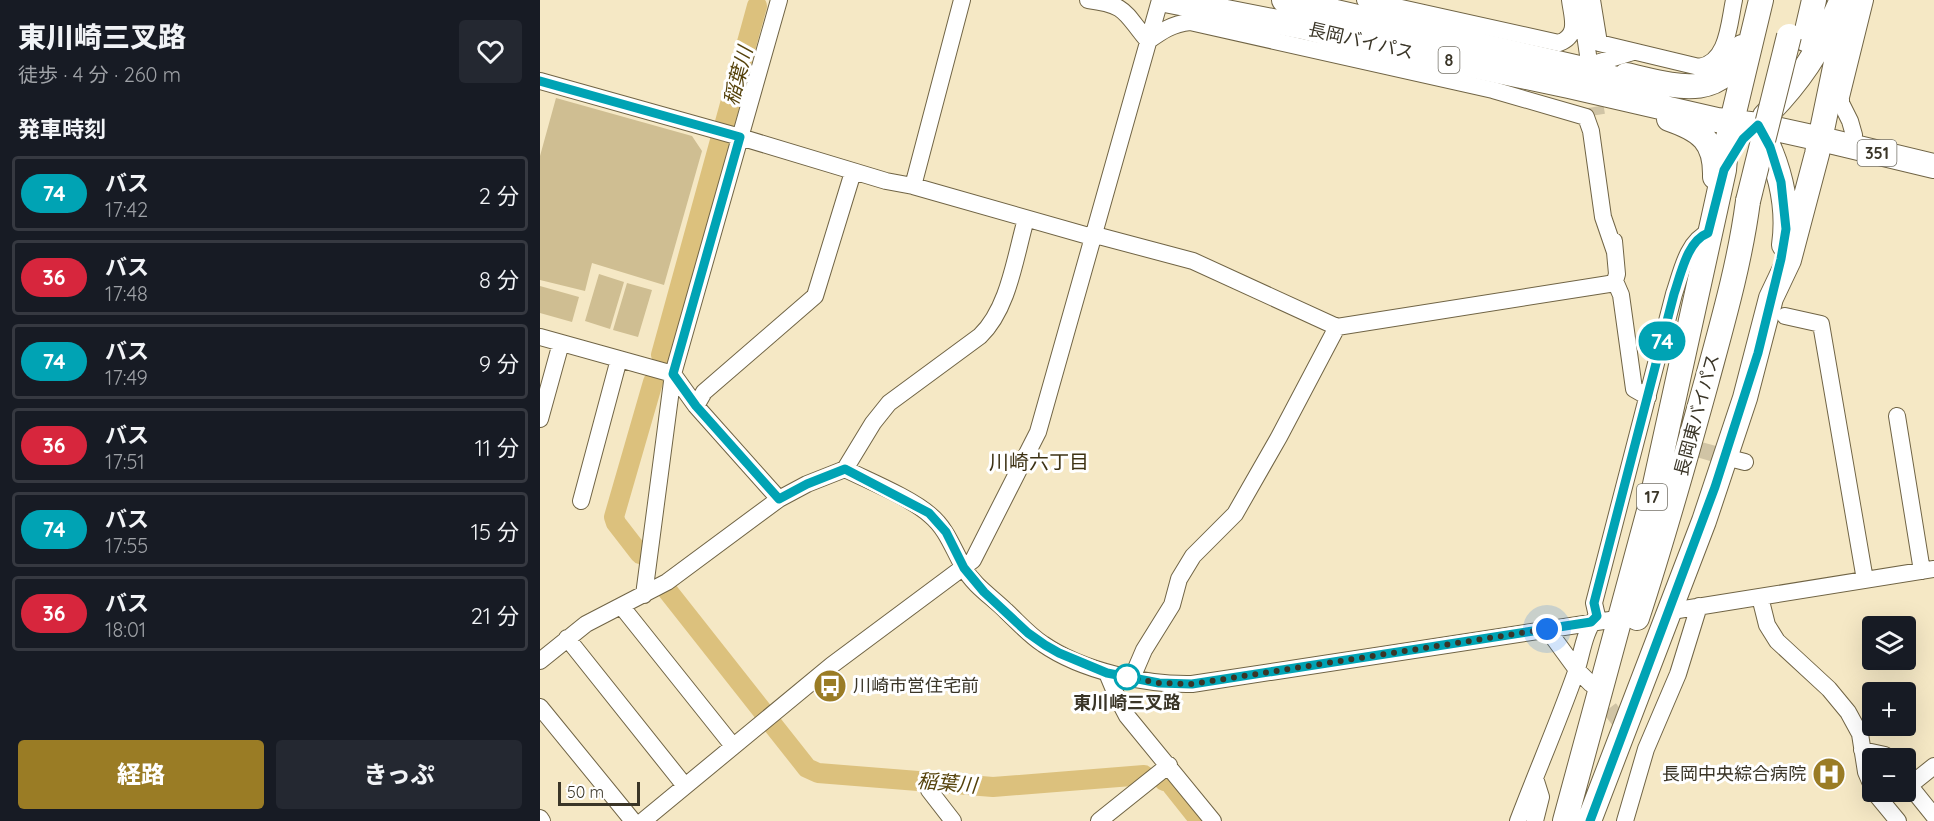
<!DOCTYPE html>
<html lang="ja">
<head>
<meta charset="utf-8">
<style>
	:root { --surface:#171b24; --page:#242831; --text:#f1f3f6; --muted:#9ea1a6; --line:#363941; --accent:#9a7c25 }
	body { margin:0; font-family:Quicksand,"Noto Sans JP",sans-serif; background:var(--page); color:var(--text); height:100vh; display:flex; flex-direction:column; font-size:22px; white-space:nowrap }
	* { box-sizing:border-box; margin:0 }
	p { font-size:20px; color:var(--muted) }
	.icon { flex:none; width:33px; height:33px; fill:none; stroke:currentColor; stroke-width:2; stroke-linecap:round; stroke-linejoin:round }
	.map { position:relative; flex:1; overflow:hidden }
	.details { display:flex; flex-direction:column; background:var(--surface); width:540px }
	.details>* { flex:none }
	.badge { padding:0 12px; border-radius:20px; font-size:21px; line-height:39px }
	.fabs { position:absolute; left:1322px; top:616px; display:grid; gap:12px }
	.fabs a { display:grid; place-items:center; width:54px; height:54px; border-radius:6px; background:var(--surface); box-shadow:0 6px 24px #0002; font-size:30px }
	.scale { position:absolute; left:18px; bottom:15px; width:82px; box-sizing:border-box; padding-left:6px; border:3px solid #3a3527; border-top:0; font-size:16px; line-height:21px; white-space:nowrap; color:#3a3527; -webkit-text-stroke:4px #fff; paint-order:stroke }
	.you { position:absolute; width:30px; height:30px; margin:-15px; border:4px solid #fff; border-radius:50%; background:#1a73e8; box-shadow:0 0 0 9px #1a73e833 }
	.map>.badge { position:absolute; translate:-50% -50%; box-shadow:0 0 0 3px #fff }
	h2 { padding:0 18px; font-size:22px; line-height:54px }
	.round { display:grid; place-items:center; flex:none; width:63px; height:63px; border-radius:6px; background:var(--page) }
	.headline { display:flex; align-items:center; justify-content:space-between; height:102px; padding:0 18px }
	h1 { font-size:28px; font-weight:800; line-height:45px }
	.cta { display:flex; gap:12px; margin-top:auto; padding:12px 18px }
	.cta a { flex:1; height:69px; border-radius:6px; background:var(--accent); color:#fff; font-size:24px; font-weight:800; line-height:69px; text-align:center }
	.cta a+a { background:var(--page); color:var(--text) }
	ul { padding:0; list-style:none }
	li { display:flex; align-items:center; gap:18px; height:75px; margin:0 12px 9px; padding:0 6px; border:3px solid var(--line); border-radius:6px }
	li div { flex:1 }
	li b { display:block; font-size:22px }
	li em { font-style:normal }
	li .badge { min-width:66px; font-weight:700; text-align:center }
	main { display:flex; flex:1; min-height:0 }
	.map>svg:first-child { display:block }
</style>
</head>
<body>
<main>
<section class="details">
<div class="headline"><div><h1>東川崎三叉路</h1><p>徒歩 · 4 分 · 260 m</p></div><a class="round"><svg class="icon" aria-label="heart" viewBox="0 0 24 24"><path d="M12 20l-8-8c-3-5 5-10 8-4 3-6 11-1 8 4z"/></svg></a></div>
<h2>発車時刻</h2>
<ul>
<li><span class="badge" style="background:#00a3b4;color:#fff">74</span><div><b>バス</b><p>17:42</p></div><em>2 分</em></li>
<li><span class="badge" style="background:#d7263d;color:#fff">36</span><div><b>バス</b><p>17:48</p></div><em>8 分</em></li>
<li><span class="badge" style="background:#00a3b4;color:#fff">74</span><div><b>バス</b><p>17:49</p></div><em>9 分</em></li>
<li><span class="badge" style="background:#d7263d;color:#fff">36</span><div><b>バス</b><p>17:51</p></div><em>11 分</em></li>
<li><span class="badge" style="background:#00a3b4;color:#fff">74</span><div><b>バス</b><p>17:55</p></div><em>15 分</em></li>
<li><span class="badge" style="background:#d7263d;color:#fff">36</span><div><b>バス</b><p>18:01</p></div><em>21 分</em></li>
</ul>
<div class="cta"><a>経路</a><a>きっぷ</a></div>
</section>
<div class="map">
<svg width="1394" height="821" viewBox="0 0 1394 821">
	<rect width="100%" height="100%" fill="#f5e8c5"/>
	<!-- green -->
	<path fill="#cfbe92" d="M16 98 152 136 162 151 124 285 52 263 45 291 0 280V156Z
		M59 274 84 282 70 329 45 321Z
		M87 283 112 290 98 337 73 330Z
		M0 286 39 297 32 322 0 313Z"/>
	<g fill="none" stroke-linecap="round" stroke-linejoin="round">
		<!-- river -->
		<path stroke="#dcc17d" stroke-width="20" d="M121 355 217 6
			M100 554 76 523 74 517 113 382
			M127 590 224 713
			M233 725 267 768 278 773 453 787 604 775
			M624 781 629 782 660 821"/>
		<!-- minor-tunnel -->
		<path stroke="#d0c4a5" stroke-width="16" stroke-dasharray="16 8" stroke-linecap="butt" d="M1052 83 1057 115
			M1114 437 1193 459
			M1055 689 1090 735"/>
		<!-- minor casing -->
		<g stroke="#706445" stroke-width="18">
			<path id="minor" d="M548 0C588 5 584 13 608 41
				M825 0 1019 43C1040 35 1032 17 1030 0
				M1052 0 1059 43 1159 67C1188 63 1189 23 1194 0
				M1041 7 1048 55
				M608 41C622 31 632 24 650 22L953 90 1046 117 1051 131 1063 217 1075 252
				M1040 68 1093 52
				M0 81 200 137 346 181 373 186 552 237 559 236 653 261 797 327 1069 284 1075 281
				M1314 135 1310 121 1301 103V97L1325 0
				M373 186 422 0
				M1074 241 1077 274 1075 281 1081 295 1094 389 1108 397
				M1245 316 1281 324 1325 580
				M0 337 133 374 156 406 239 499
				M156 406 164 392 275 296 313 172
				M1357 416 1382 571
				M0 419 21 343
				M1193 459 1205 462
				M305 469C329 481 371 498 390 515 407 529 413 549 424 568 434 586 452 597 466 611 478 622 489 635 503 644 542 671 606 685 652 684L1070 620
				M41 501 79 359
				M104 595 133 374 239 0
				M1220 597 1227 625 1237 641 1289 689 1308 712 1320 734 1326 772 1332 786
				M82 607 193 746
				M1138 610 1394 569
				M1007 629 1037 670 1051 684
				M27 638 145 786
				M0 661 46 624 127 582 239 499 267 484 305 469 333 423 349 403 440 336C469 308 475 257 486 219
				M567 673 577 697 587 716 673 821
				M592 678 604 650 632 605 639 579 653 556 695 514 739 437 797 327
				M0 707 93 821
				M1322 750 1345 755 1348 759
				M995 778 1001 797 995 821
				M1365 780 1394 816
				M1369 786 1394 766
				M389 790 413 821
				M1334 792 1358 821
				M0 818 2 821
				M103 821 292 665 433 560 498 432 620 0
				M559 821 629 765
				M978 821C997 771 1018 723 1036 672 1042 654 1044 631 1057 616L1054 603 1134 294C1141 274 1147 241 1168 233
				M1085 821 1106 749 1138 674 1159 606"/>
		</g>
		<!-- highway casing -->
		<g stroke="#706445" stroke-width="26">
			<path id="highway" d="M625 0 763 27 829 44 1029 86 1177 120 1218 125 1281 139 1394 166
				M744 0 1039 68 1100 86
				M1265 39 1274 0
				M1086 75C1131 85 1182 104 1202 47
				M1225 116C1259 82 1280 50 1299 6
				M1129 119C1161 130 1176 141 1175 177
				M1217 124C1238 159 1250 204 1244 245
				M1097 618C1123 539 1145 460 1167 380 1183 321 1200 262 1208 201
				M1025 821 1110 507 1184 170 1186 146 1221 0
				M1049 821 1164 521 1205 398 1231 298 1249 260 1277 154 1309 0"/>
		</g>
		<!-- minor -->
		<use href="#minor" stroke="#fff" stroke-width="16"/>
		<!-- highway -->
		<use href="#highway" stroke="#fff" stroke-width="24"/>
		<!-- highway-bridge casing -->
		<g stroke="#706445" stroke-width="26" stroke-linecap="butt">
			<path id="highway-bridge" d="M1208 201 1249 36"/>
		</g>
		<!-- highway-bridge -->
		<use href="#highway-bridge" stroke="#fff" stroke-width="24"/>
	</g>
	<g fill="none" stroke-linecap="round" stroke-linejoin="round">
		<!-- line casing -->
		<g stroke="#fff" stroke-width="14">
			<path id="line" d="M0 81 200 137 133 374 156 406 239 499 267 484 305 469 389 513 406 532 424 568 444 592 488 633 505 645 519 653 567 673 619 683 652 684 1051 622 1057 616 1054 603 1134 294C1141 274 1147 241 1168 233L1184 170 1203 139 1218 125 1230 147 1241 182 1246 229 1241 259 1218 353 1175 487 1050 821"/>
		</g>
		<!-- line -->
		<use href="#line" stroke="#00a3b4" stroke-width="9"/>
		<!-- walk -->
		<path stroke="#3a3527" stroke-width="6" stroke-dasharray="0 10.8" d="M587 677 619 683 652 684 1007 629"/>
	</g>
	<!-- icons -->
	<defs>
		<g id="bus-disc" transform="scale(1.725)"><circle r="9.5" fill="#9a7c25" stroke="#fff"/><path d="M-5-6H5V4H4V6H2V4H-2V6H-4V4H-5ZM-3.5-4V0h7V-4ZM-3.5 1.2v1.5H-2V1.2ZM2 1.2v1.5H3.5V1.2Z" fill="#fff"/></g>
		<g id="hospital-disc" transform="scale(1.725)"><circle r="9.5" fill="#9a7c25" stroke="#fff"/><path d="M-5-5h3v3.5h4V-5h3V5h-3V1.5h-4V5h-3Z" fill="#fff"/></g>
	</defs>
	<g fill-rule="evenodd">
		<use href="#bus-disc" x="290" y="686"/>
		<use href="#hospital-disc" x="1289" y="774"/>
	</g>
	<!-- markers -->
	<circle fill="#fff" stroke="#00a3b4" stroke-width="3" cx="587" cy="677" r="12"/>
	<g text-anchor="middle" stroke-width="6" stroke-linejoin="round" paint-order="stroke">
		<!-- shield labels -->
		<g fill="#fff" stroke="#757268" stroke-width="1.5">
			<rect x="898.5" y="47" width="21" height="26" rx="4.5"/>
			<rect x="1317.5" y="140" width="39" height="26" rx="4.5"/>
			<rect x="1097" y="484" width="30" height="26" rx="4.5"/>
		</g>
		<g font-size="16" font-weight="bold" fill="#3a3527">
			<text x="909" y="66">8</text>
			<text x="1337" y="159">351</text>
			<text x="1112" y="503">17</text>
		</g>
		<!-- street labels -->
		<g font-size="18" fill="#3a3527" stroke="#fff">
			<text transform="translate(821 41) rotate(13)" y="6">長岡バイパス</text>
			<text transform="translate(1157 415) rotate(-75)" y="6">長岡東バイパス</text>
		</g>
		<!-- poi labels -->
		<g font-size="18" fill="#3a3527" stroke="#fff" text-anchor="start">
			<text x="313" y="692">川崎市営住宅前</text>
			<text x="1266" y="780" text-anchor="end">長岡中央綜合病院</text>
		</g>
		<!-- stop labels -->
		<g font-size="18" font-weight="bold" fill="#3a3527" stroke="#fff">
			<text x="587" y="709">東川崎三叉路</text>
		</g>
		<!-- water labels -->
		<g font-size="20" font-style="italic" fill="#55420b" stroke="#fff">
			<text transform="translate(198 76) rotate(-75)" y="7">稲葉川</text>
			<text transform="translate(407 783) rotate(5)" y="7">稲葉川</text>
		</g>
		<!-- neighbourhood labels -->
		<g font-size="20" fill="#3d3214" stroke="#fff">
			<text x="499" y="469">川崎六丁目</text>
		</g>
	</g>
</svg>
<div class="fabs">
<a><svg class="icon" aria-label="layers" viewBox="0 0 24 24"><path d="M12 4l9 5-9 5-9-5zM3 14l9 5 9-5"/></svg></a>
<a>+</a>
<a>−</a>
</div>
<div class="scale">50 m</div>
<div class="you" style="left:1007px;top:629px"></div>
<b class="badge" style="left:1122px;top:341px;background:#00a3b4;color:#fff">74</b>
</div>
</main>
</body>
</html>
